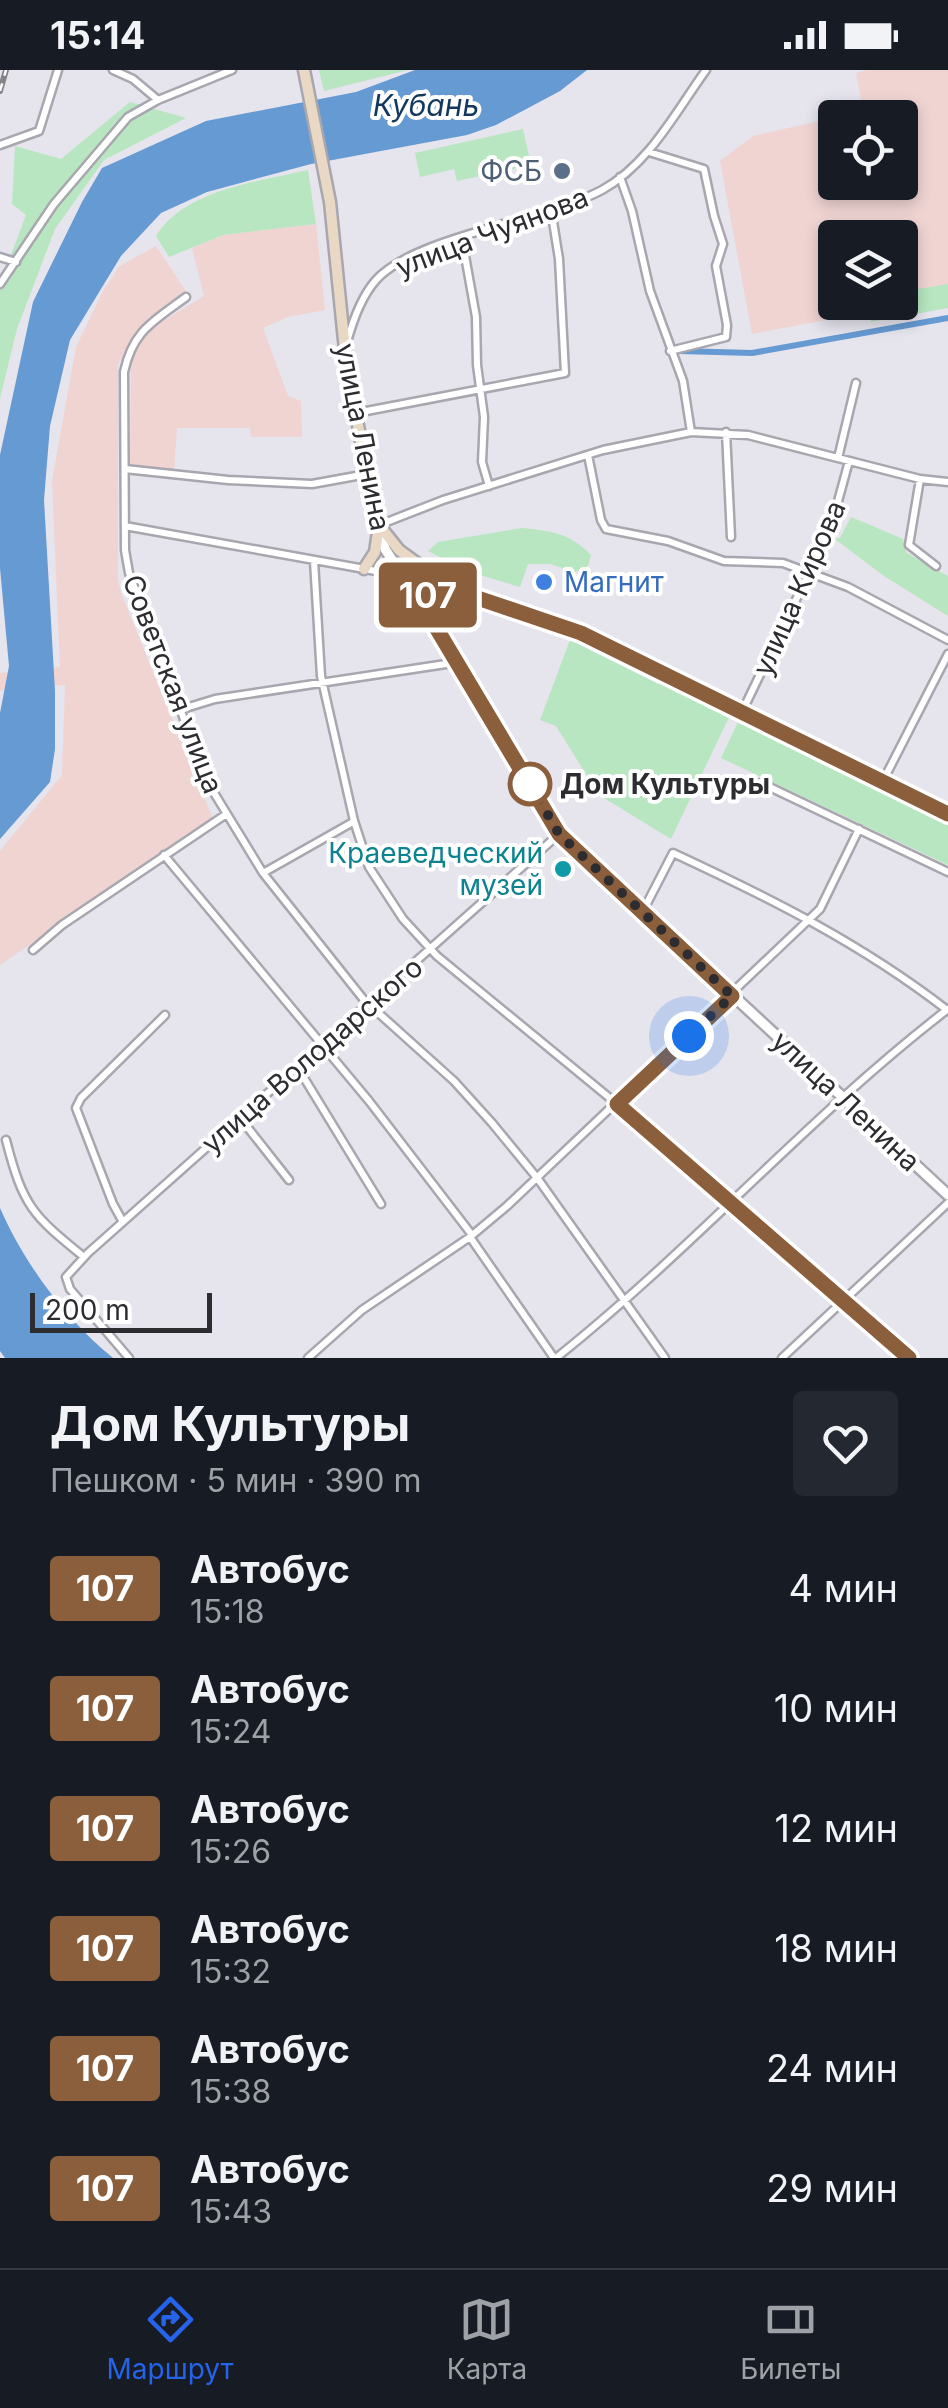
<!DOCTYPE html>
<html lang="ru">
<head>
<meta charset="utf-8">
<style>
	:root { --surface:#171b24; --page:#242831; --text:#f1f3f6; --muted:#9ea1a6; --line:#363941; --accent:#2563eb }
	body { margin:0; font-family:Inter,sans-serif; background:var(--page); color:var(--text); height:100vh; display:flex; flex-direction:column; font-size:38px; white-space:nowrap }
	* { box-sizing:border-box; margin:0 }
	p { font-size:32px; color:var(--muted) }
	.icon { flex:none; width:55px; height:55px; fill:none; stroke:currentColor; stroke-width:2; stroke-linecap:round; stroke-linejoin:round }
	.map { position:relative; height:1288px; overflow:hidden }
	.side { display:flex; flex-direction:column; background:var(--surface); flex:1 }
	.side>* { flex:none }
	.badge { padding:0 20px; border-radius:8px; font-size:35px; line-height:65px }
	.controls { position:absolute; left:818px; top:30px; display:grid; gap:20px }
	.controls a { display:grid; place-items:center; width:100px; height:100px; border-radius:10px; background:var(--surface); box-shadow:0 5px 15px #0003; font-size:50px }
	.scale { position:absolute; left:30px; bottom:25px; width:182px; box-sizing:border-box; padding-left:10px; border:5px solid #2d2c30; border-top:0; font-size:28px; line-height:35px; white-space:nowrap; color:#2d2c30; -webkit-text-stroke:8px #fff; paint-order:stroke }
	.you { position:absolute; width:50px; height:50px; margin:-25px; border:8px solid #fff; border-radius:50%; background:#1a73e8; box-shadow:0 0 0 15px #1a73e833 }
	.map>.badge { position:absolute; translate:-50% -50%; box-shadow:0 0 0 5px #fff }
	.round { display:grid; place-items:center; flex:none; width:105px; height:105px; border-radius:10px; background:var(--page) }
	.head { display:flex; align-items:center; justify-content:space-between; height:170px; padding:0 50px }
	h1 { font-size:48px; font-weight:700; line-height:75px }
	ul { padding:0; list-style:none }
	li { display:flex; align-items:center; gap:30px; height:120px; padding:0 50px }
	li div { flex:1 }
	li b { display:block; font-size:38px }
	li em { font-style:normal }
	li .badge { min-width:110px; font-weight:700; text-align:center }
	.status { display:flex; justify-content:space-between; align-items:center; height:70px; padding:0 50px; background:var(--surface); direction:ltr }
	.status svg { height:28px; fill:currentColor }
	.dock { display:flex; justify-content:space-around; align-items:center; height:140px; border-top:2px solid var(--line); background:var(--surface); font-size:28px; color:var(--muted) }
	.dock a { display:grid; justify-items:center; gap:5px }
	.dock .active { color:var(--accent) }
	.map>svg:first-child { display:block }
</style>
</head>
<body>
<div class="status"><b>15:14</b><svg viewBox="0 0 49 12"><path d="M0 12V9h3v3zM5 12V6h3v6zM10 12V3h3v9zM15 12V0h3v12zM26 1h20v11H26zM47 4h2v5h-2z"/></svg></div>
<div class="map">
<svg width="948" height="1288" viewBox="0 0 948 1288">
	<rect width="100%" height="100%" fill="#e6e4ed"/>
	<!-- industrial -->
	<path fill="#efd4d2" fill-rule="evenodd" d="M867 0H948V227L752 264 720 91 753 66 863 41 856 3ZM835 48H900V112H835ZM835 168H900V232H835Z
		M316 154 325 240 288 247 263 258 288 326 301 331 302 367H251L250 358H177L174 400 130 396 131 293 138 273 148 260 204 226 192 178 223 165Z
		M156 176 187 223 137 261 118 294V510L121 523 213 749 0 895V781L62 705 65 615 0 621V603L60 597 52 411 76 277 104 219 120 196Z"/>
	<!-- green -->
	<path fill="#b7e6c0" d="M319 0H408L324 21Z
		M130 32 186 48 104 90 55 159 17 259 0 328V214L26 145 12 134 15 76 61 89Z
		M523 59 531 95 457 111 454 99 420 107 415 83Z
		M308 100 316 154 223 165 169 187 156 166C185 119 258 112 308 100Z
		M948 214V238L871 252 869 233 900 232V222Z
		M851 447 903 469 907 483 948 506V546L884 506 835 469 840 468Z
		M522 458C551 461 570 463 591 485L588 496 575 502 550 494H528L520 517 467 501 428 481 438 472Z
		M570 570 658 614 661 609 731 643 671 769 599 725 556 656 540 650Z
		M739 650 872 712 948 752V795L721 688Z"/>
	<!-- water -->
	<path fill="#659ad2" d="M415 0H587L560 21 496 55 467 65 311 94 207 122 161 143 121 186 70 270 50 356 44 430 55 621V679L50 712 0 769V643L9 596 0 498V385L33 232 82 132 102 98 206 51 356 22Z
		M0 1138C24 1193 66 1250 113 1288H5L0 1281Z"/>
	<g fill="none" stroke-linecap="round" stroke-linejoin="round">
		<!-- canal -->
		<path stroke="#659ad2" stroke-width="6" d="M680 281 752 283 948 248"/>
		<!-- minor casing -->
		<g stroke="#a8a6ae" stroke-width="11">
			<path id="minor" d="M113 0 133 9 158 30
				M0 75 39 61 58 0
				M649 82 704 99 714 146 723 174 716 196 727 255 726 267 670 281
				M620 107 632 141 650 221 683 311 691 362
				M462 169 476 247 477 295 484 347 482 392 489 416
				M0 187 16 192
				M0 214 54 134 128 47 158 30 232 0
				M186 227C154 251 133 260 124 302L125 480 129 503 208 713 263 803 364 930 454 1011 492 1053 538 1109 665 1288
				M347 272C353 250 361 227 376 210 416 166 544 151 602 120 649 94 675 43 706 0
				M356 343 565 303 559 189 551 139
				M726 362 731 467
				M588 385 601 450 606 459 668 471 724 491 783 493 848 517 948 570
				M838 388 856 313
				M125 399 228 410 312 414 367 404
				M920 409 909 475 936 496
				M379 455 443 430 603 380 691 362 748 365 920 409 948 412
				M125 456 426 510 436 509
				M314 491 321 606 354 751 369 797 403 849 437 886 617 1034 909 1288
				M179 640 215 629 459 592
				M742 642 831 457 849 391
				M883 711 948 584
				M761 713 948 802
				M164 785 369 1031 472 1165
				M263 803 353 752
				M643 841 673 783C770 828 862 874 947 940
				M33 880 62 855 225 745
				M298 998 381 1134
				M241 1049 289 1110
				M6 1070C23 1136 32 1145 84 1187
				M123 1152 113 1134 76 1038 81 1028 165 945
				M470 1167 554 1288
				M129 1288 70 1219 66 1207 88 1183 559 764
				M308 1288 362 1240 470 1167 507 1136 820 839 859 759
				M556 1288C693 1179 809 1046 948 939
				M782 1288 948 1133"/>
		</g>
		<!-- tertiary casing -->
		<g stroke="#a8a6ae" stroke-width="14">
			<path id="tertiary" d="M380 457 385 479 394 493 459 592 559 764 948 1125
				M422 534 430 524 454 520"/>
		</g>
		<!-- secondary casing -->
		<g stroke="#a8a6ae" stroke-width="15">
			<path id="secondary" d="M304 0 330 132 346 290 367 404 379 455 399 480 454 520 581 563 948 744
				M364 499 375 482 379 455"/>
		</g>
		<!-- minor -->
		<use href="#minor" stroke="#fff" stroke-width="6"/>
		<!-- tertiary -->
		<use href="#tertiary" stroke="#fff" stroke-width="9"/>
		<!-- secondary -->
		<use href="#secondary" stroke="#e8d8c4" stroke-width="10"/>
		<!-- rail casing -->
		<g stroke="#85838a" stroke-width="6">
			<path id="rail" d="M0 21 6 0"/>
		</g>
		<!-- rail -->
		<use href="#rail" stroke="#fff" stroke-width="2.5" stroke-dasharray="8" stroke-linecap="butt"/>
	</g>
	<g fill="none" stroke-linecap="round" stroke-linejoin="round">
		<!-- line casing -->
		<g stroke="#fff" stroke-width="22">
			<path id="line" d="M909 1288 617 1034 732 926 559 764 422 534 430 524 454 520 581 563 948 744"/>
		</g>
		<!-- line -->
		<use href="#line" stroke="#8b5e3c" stroke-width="15"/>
		<!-- walk -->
		<path stroke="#2d2c30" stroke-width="10" stroke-dasharray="0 18" d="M530 714 559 764 732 926 689 966"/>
	</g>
	<!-- markers -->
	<circle fill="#5c6f8a" stroke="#fff" stroke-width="4" cx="562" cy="101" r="10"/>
	<circle fill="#3f7fe0" stroke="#fff" stroke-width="4" cx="544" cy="512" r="10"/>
	<circle fill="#fff" stroke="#8b5e3c" stroke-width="5" cx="530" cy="714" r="20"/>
	<circle fill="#0f9aa8" stroke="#fff" stroke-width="4" cx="563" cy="799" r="10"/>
	<g text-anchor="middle" stroke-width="8" stroke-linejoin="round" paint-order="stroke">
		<!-- service labels -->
		<g font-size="28" fill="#4e5e75" stroke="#fff" text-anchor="end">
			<text x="542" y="111">ФСБ</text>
		</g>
		<!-- street labels -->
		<g font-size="28" fill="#2d2c30" stroke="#fff">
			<text transform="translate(492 162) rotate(-21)" y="10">улица Чуянова</text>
			<text transform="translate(363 367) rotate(79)" y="10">улица Ленина</text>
			<text transform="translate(799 518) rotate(-66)" y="10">улица Кирова</text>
			<text transform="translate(173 614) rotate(69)" y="10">Советская улица</text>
			<text transform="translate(312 985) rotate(-41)" y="10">улица Володарского</text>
			<text transform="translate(846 1031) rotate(43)" y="10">улица Ленина</text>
		</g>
		<!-- shop labels -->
		<g font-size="28" fill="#366cbe" stroke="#fff" text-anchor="start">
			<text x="564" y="522">Магнит</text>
		</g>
		<!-- stop labels -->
		<g font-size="28" font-weight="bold" fill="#2d2c30" stroke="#fff" text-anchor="start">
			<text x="560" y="724">Дом Культуры</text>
		</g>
		<!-- culture labels -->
		<g font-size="28" fill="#0d838f" stroke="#fff" text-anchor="end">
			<text x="543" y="793">Краеведческий<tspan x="543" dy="32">музей</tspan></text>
		</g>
		<!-- water labels -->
		<g font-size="30" font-style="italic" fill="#12385d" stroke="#fff">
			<text x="426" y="46">Кубань</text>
		</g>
	</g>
</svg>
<div class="controls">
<a><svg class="icon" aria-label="locate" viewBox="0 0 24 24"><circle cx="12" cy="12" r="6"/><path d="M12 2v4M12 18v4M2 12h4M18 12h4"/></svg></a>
<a><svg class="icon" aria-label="layers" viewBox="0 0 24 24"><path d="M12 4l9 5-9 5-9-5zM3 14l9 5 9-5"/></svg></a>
</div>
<div class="scale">200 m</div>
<div class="you" style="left:689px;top:966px"></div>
<b class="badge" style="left:428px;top:525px;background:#8b5e3c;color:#fff">107</b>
</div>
<section class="side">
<div class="head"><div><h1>Дом Культуры</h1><p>Пешком · 5 мин · 390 m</p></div><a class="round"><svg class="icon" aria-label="heart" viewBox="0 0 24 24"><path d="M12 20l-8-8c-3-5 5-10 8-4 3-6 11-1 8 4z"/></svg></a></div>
<ul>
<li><span class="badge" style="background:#8b5e3c;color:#fff">107</span><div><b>Автобус</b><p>15:18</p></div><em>4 мин</em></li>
<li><span class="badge" style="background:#8b5e3c;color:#fff">107</span><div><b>Автобус</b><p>15:24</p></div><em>10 мин</em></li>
<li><span class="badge" style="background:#8b5e3c;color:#fff">107</span><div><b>Автобус</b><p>15:26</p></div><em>12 мин</em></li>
<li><span class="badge" style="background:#8b5e3c;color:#fff">107</span><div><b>Автобус</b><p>15:32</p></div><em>18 мин</em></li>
<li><span class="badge" style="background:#8b5e3c;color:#fff">107</span><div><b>Автобус</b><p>15:38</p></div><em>24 мин</em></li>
<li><span class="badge" style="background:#8b5e3c;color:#fff">107</span><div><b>Автобус</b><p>15:43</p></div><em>29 мин</em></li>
</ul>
</section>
<nav class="dock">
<a class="active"><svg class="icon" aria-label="directions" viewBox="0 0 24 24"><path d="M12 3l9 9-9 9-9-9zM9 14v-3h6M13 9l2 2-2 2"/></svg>Маршрут</a>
<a><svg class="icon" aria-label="map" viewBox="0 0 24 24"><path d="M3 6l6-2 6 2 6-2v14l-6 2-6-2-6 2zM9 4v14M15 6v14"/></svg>Карта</a>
<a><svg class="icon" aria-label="tickets" viewBox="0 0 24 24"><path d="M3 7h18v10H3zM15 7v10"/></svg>Билеты</a>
</nav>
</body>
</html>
